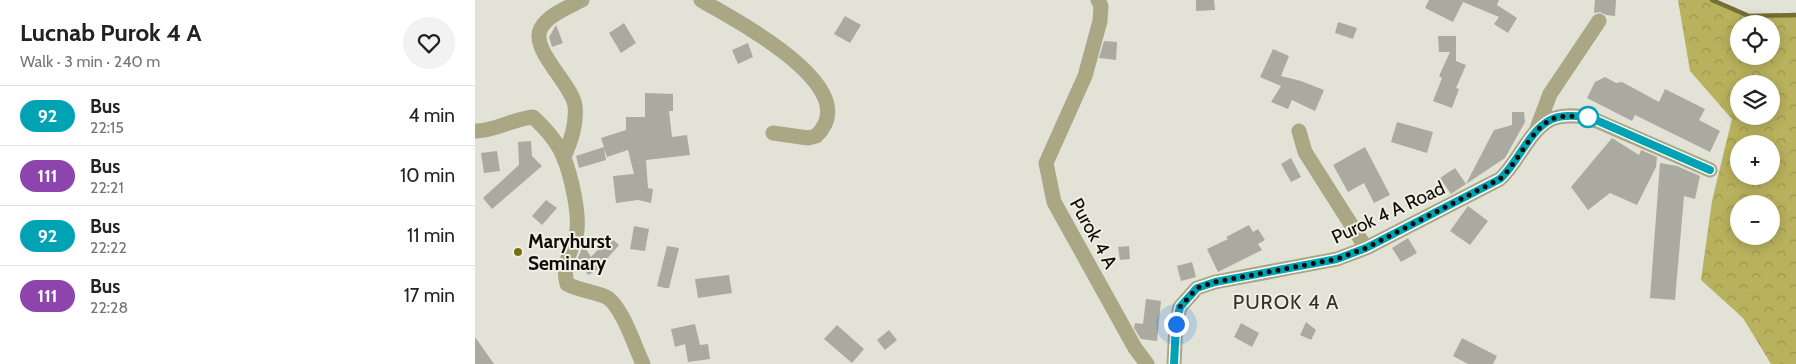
<!DOCTYPE html>
<html lang="en">
<head>
<meta charset="utf-8">
<style>
	:root { --surface:#fff; --page:#f2f2f2; --text:#222; --muted:#767676; --line:#e0e0e0 }
	body { margin:0; font-family:Cabin,sans-serif; background:var(--page); color:var(--text); height:100vh; display:flex; flex-direction:column; font-size:19px; white-space:nowrap }
	* { box-sizing:border-box; margin:0 }
	p { font-size:16px; color:var(--muted) }
	.icon { flex:none; width:28px; height:28px; fill:none; stroke:currentColor; stroke-width:2; stroke-linecap:round; stroke-linejoin:round }
	.map { position:relative; flex:1; overflow:hidden }
	.sheet { display:flex; flex-direction:column; background:var(--surface); width:475px }
	.sheet>* { flex:none }
	.badge { padding:0 10px; border-radius:16px; font-size:18px; line-height:32px }
	.buttons { position:absolute; left:1255px; top:15px; display:grid; gap:10px }
	.buttons a { display:grid; place-items:center; width:50px; height:50px; border-radius:50%; background:var(--surface); box-shadow:0 2px 12px #0003; font-size:25px }
	.you { position:absolute; width:25px; height:25px; margin:-12px; border:4px solid #fff; border-radius:50%; background:#1a73e8; box-shadow:0 0 0 8px #1a73e833 }
	.map>.badge { position:absolute; translate:-50% -50%; box-shadow:0 0 0 2px #fff }
	.round { display:grid; place-items:center; flex:none; width:52px; height:52px; border-radius:26px; background:var(--page) }
	.headline { display:flex; align-items:center; justify-content:space-between; height:85px; padding:0 20px }
	h1 { font-size:24px; font-weight:700; line-height:38px }
	ul { padding:0; list-style:none }
	li { display:flex; align-items:center; gap:15px; height:60px; padding:0 20px; border-top:1px solid var(--line) }
	li div { flex:1 }
	li b { display:block; font-size:19px }
	li em { font-style:normal }
	li .badge { min-width:55px; font-weight:700; text-align:center }
	main { display:flex; flex:1; min-height:0 }
	.map>svg:first-child { display:block }
</style>
</head>
<body>
<main>
<section class="sheet">
<div class="headline"><div><h1>Lucnab Purok 4 A</h1><p>Walk · 3 min · 240 m</p></div><a class="round"><svg class="icon" aria-label="heart" viewBox="0 0 24 24"><path d="M12 20l-8-8c-3-5 5-10 8-4 3-6 11-1 8 4z"/></svg></a></div>
<ul>
<li><span class="badge" style="background:#00a3b4;color:#fff">92</span><div><b>Bus</b><p>22:15</p></div><em>4 min</em></li>
<li><span class="badge" style="background:#8e44ad;color:#fff">111</span><div><b>Bus</b><p>22:21</p></div><em>10 min</em></li>
<li><span class="badge" style="background:#00a3b4;color:#fff">92</span><div><b>Bus</b><p>22:22</p></div><em>11 min</em></li>
<li><span class="badge" style="background:#8e44ad;color:#fff">111</span><div><b>Bus</b><p>22:28</p></div><em>17 min</em></li>
</ul>
</section>
<div class="map">
<svg width="1321" height="364" viewBox="0 0 1321 364">
	<defs>
		<pattern id="forest-crowns" width="20" height="18" patternUnits="userSpaceOnUse" patternTransform="scale(1.25)"><rect width="20" height="18" fill="#b8b15d"/><path d="M2 6a3 3 0 1 1 6 0M12 15a3 3 0 1 1 6 0" fill="none" stroke="#9d974f"/></pattern>
	</defs>
	<rect width="100%" height="100%" fill="#e3e2d7"/>
	<!-- forest -->
	<path fill="url(#forest-crowns)" fill-rule="evenodd" d="M1203 0H1237L1274 16 1321 15V364H1296L1268 318 1226 280 1237 201 1257 119 1215 71ZM1264 24H1296V56H1264ZM1264 84H1296V116H1264ZM1264 144H1296V176H1264ZM1264 204H1296V236H1264Z"/>
	<g fill="none" stroke-linecap="round" stroke-linejoin="round">
		<!-- stream -->
		<path stroke="#746e32" stroke-width="4.5" d="M1237 0 1274 16 1321 15"/>
	</g>
	<!-- building -->
	<path fill="#abaaa0" d="M721 0H739L740 10 721 11Z
		M954 0H1024L1022 5 1042 18 1033 33 1019 24 1024 17 988 2 978 22 950 8Z
		M1120 0H1141L1140 16 1131 15 1125 12 1119 13Z
		M370 16 386 25 375 43 359 34Z
		M863 22 882 28 878 39 860 33Z
		M149 23 161 43 146 53 134 33Z
		M81 25 88 43 77 47 74 37Z
		M963 36H981V61L991 65 981 88 984 89 977 108 958 101 967 78 964 76 975 52H964Z
		M629 41 642 42 641 60 624 58Z
		M273 43 278 57 263 64 257 50Z
		M798 49 814 56 806 76 826 81 849 90 840 111 817 100 813 109 796 102 806 86 785 77Z
		M1130 77 1141 83 1147 82 1184 102 1190 89 1230 109 1224 120 1245 131 1235 152 1160 115 1157 121 1112 98 1120 82Z
		M170 93 198 94V111H194L197 137 212 135 215 155 171 160 173 188 178 189 176 203 163 200 141 203 138 176 159 174 153 150 132 157 129 148 131 160 104 168 101 156 129 147 126 138 151 130V117H170Z
		M1037 112H1049L1050 122 1030 158 976 194 965 178 980 168 991 184 1019 130 1037 125Z
		M922 122 958 132 952 153 916 142Z
		M1137 138 1164 155 1166 150 1182 157 1181 167 1162 205 1135 193 1113 210 1096 187Z
		M56 141 57 156 67 166 17 209 8 198 44 165 43 142Z
		M890 147 915 195 899 203 889 183 873 192 858 165Z
		M22 151 25 171 9 173 6 153Z
		M816 158 826 177 816 182 806 164Z
		M1185 163 1202 166 1225 176 1220 199 1209 196 1200 300 1175 298Z
		M71 200 82 208 67 225 57 216Z
		M993 206 1013 221 995 245 975 231Z
		M774 225 778 232 783 229 790 240 783 244 787 250 743 272 732 249 753 239 751 237Z
		M159 226 174 229 170 251 155 249Z
		M135 237 144 245 123 269 113 275 103 258 107 248 109 246 116 257Z
		M933 238 942 253 926 262 917 248Z
		M192 246 204 248 194 288H190L182 286Z
		M654 246 655 259 645 260 643 247Z
		M717 262 721 277 706 281 702 266Z
		M254 275 257 293 223 298 220 279Z
		M671 299 686 301 682 341 666 339 659 328 660 323 668 324Z
		M831 322 841 330 836 340 825 335Z
		M766 323 784 333 777 347 759 337Z
		M220 324 225 345 233 344 235 359 213 362 210 344 200 347 196 329Z
		M362 325 389 349 377 363 349 339Z
		M414 330 422 340 410 350 402 340Z
		M0 337 19 364H0Z
		M987 338 1022 356 1018 364H993L978 356Z"/>
	<g fill="none" stroke-linecap="round" stroke-linejoin="round">
		<!-- minor -->
		<path stroke="#aaa785" stroke-width="15" d="M226 0C257 19 393 87 341 136L333 138 298 133
			M623 0 626 6 625 21 610 76 571 163 579 202 660 348 672 364
			M0 131C21 131 37 119 58 117 70 128 82 141 88 156 96 174 106 218 101 236 95 254 87 265 92 284 102 290 126 293 133 298 148 309 160 347 168 364
			M824 131 830 152 891 248
			M1061 131 1075 94 1124 21
			M89 157C96 141 102 124 100 106 98 85 54 49 66 28 73 15 94 7 107 0
			M699 364 701 324 705 307 722 288 740 282 862 259 891 248 1025 179C1043 163 1053 132 1075 120 1086 114 1102 116 1113 117L1235 170"/>
	</g>
	<g fill="none" stroke-linecap="round" stroke-linejoin="round">
		<!-- line casing -->
		<g stroke="#fff" stroke-width="11">
			<path id="line" d="M699 364 701 324 705 307 722 288 740 282 862 259 891 248 1025 179C1043 163 1053 132 1075 120 1086 114 1102 116 1114 117L1235 170"/>
		</g>
		<!-- line -->
		<use href="#line" stroke="#00a3b4" stroke-width="8"/>
		<!-- walk -->
		<path stroke="#0c0c08" stroke-width="5" stroke-dasharray="0 9" d="M701 324 705 307 722 288 740 282 862 259 891 248 1025 179C1042 164 1056 130 1075 120 1086 114 1103 117 1113 117"/>
	</g>
	<!-- markers -->
	<circle fill="#fff" stroke="#00a3b4" stroke-width="2.5" cx="1113" cy="117" r="10"/>
	<circle fill="#777010" stroke="#f0efe4" stroke-width="2" cx="43" cy="252" r="5"/>
	<g text-anchor="middle" stroke-width="4" stroke-linejoin="round" paint-order="stroke">
		<!-- street labels -->
		<g font-size="19" fill="#0c0c08" stroke="#f0efe4">
			<text transform="translate(913 212) rotate(-25)" y="7">Purok 4 A Road</text>
			<text transform="translate(619 233) rotate(61)" y="7">Purok 4 A</text>
		</g>
		<!-- poi labels -->
		<g font-size="19" font-weight="bold" fill="#0c0c08" stroke="#f0efe4" text-anchor="start">
			<text x="53" y="248">Maryhurst<tspan x="53" dy="22">Seminary</tspan></text>
		</g>
		<!-- neighbourhood labels -->
		<g font-size="20" letter-spacing="1" fill="#33322a" stroke="#f0efe4">
			<text x="811" y="309">PUROK 4 A</text>
		</g>
	</g>
</svg>
<div class="buttons">
<a><svg class="icon" aria-label="locate" viewBox="0 0 24 24"><circle cx="12" cy="12" r="6"/><path d="M12 2v4M12 18v4M2 12h4M18 12h4"/></svg></a>
<a><svg class="icon" aria-label="layers" viewBox="0 0 24 24"><path d="M12 4l9 5-9 5-9-5zM3 14l9 5 9-5"/></svg></a>
<a>+</a>
<a>−</a>
</div>
<div class="you" style="left:701px;top:324px"></div>
</div>
</main>
</body>
</html>
